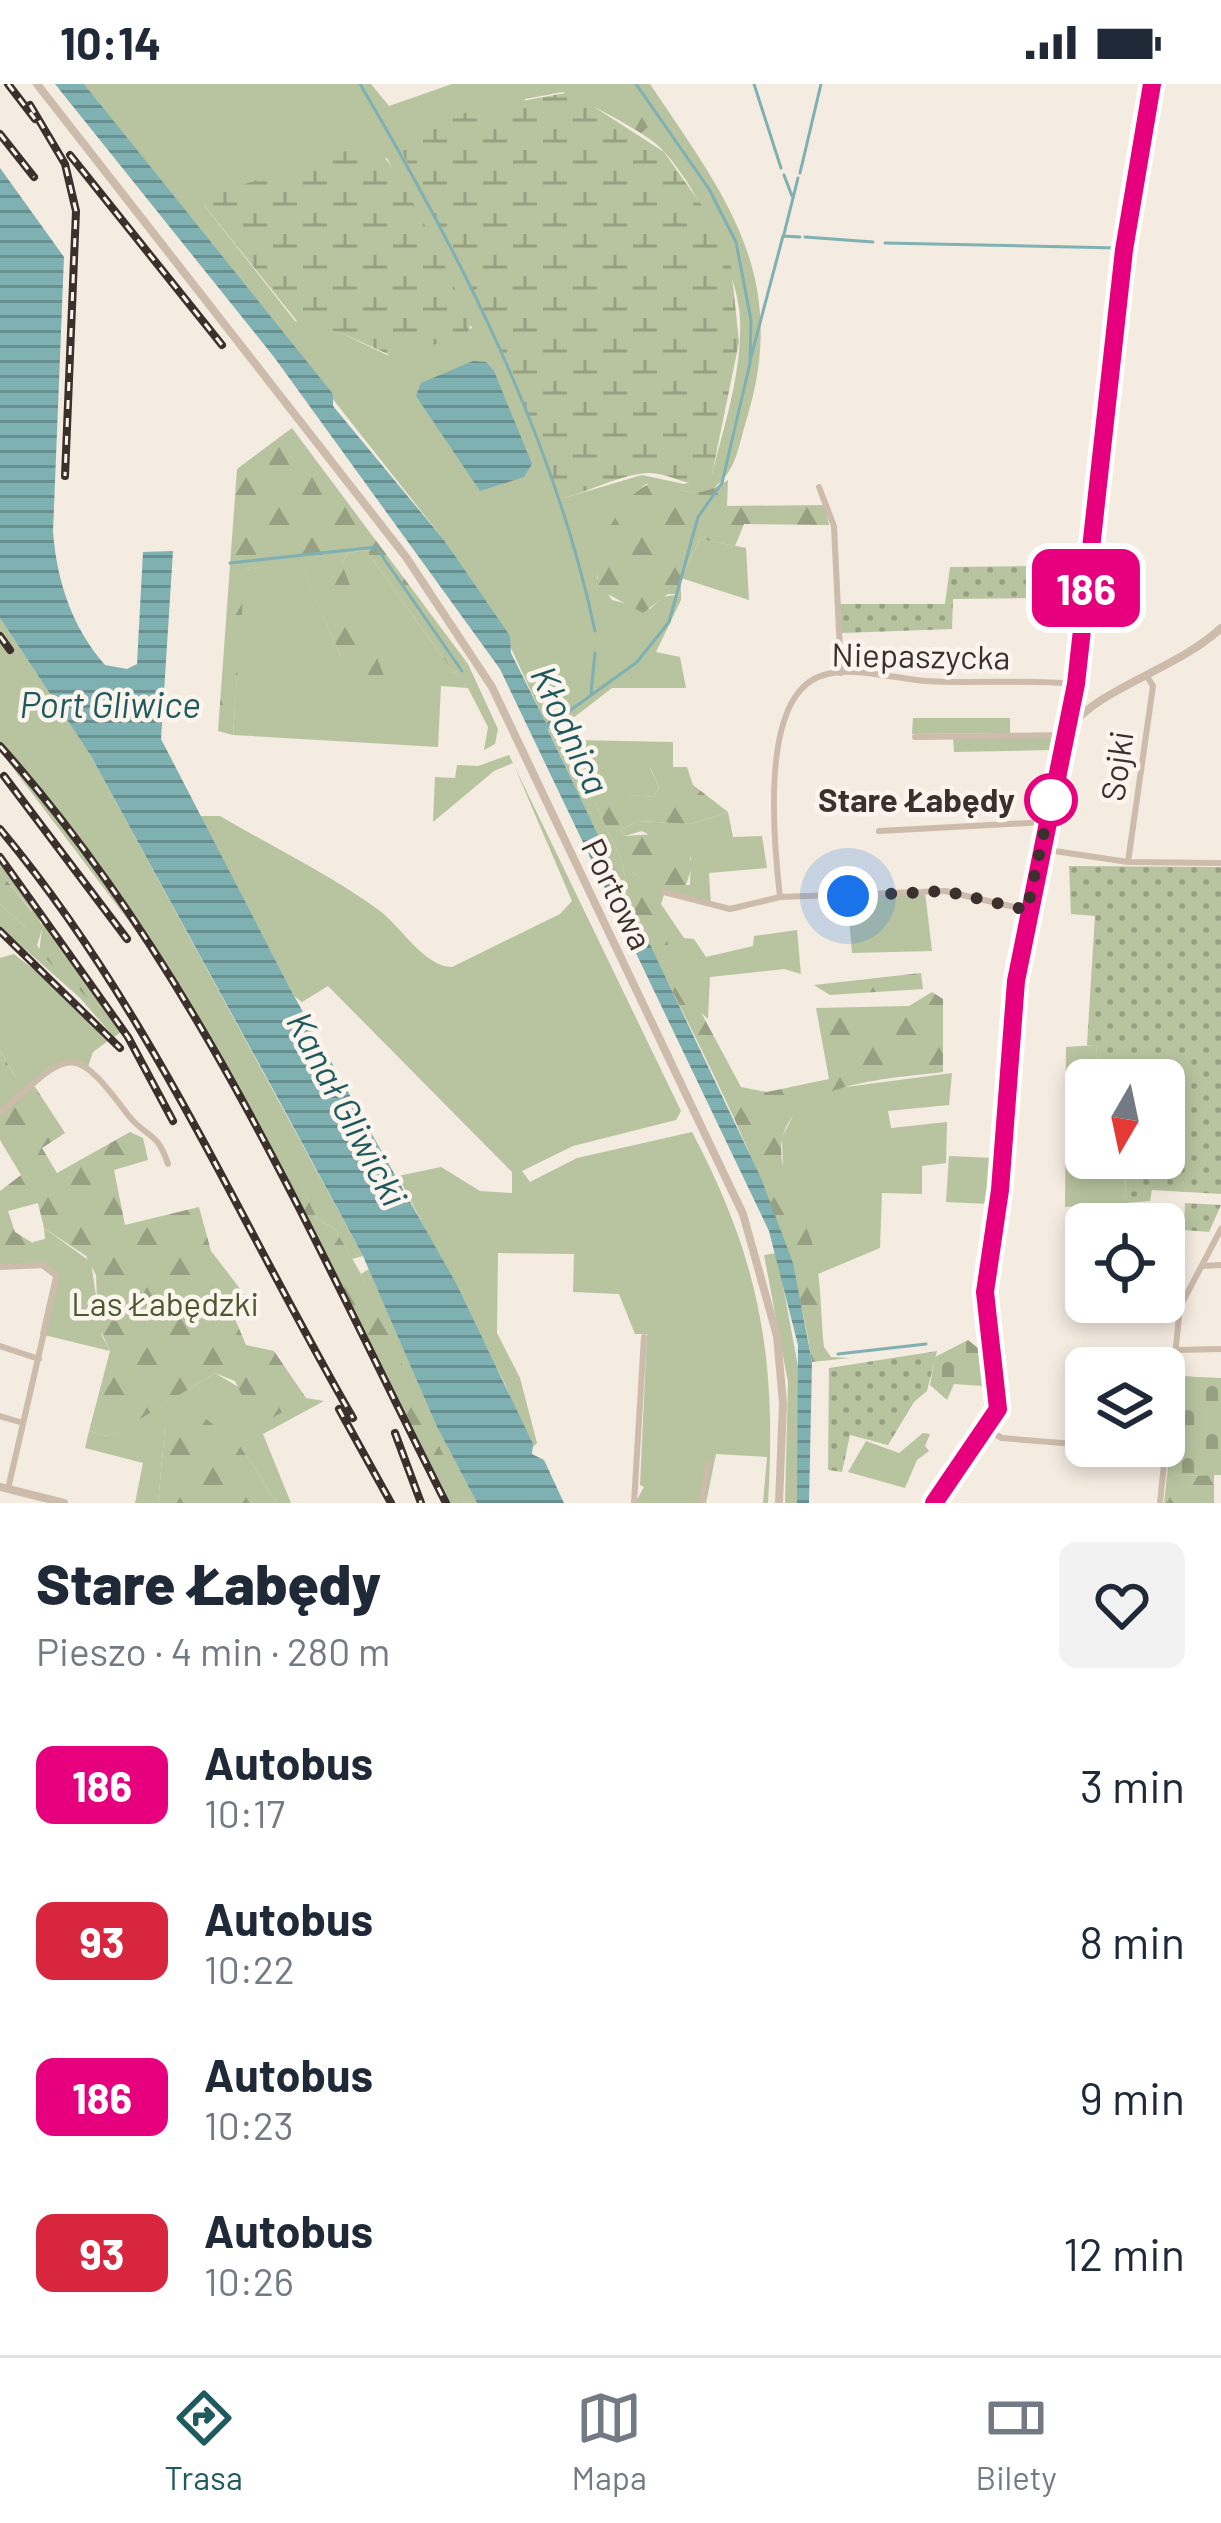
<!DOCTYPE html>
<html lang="pl">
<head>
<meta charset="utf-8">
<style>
	:root { --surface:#fff; --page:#f2f2f3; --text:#1f2937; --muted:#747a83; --line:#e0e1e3; --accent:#1f5a5e }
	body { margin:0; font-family:Barlow,sans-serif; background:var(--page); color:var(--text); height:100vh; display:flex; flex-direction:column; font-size:45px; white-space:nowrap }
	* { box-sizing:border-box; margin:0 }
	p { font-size:39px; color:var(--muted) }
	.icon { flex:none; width:66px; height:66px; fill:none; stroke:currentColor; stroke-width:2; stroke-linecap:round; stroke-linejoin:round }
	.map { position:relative; height:1419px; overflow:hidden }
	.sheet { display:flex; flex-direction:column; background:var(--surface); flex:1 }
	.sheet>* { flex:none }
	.badge { padding:0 24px; border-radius:18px; font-size:42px; line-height:78px }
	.needle { width:78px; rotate:189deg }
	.fabs { position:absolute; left:1065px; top:975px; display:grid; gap:24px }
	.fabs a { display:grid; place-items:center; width:120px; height:120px; border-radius:18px; background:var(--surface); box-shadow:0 6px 18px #0003; font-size:60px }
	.you { position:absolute; width:60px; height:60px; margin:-30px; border:9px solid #fff; border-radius:50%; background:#1a73e8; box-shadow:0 0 0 18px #1a73e833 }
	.map>.badge { position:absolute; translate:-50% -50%; box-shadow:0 0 0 6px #fff }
	.round { display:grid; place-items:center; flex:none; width:126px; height:126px; border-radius:18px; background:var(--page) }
	.summary { display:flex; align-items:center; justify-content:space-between; height:204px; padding:0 36px }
	h1 { font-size:57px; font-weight:800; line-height:90px }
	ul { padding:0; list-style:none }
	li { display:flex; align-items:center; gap:36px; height:156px; padding:0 36px }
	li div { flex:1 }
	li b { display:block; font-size:45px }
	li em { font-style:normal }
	li .badge { min-width:132px; font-weight:700; text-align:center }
	.status { display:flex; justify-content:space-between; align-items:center; height:84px; padding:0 60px; background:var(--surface); direction:ltr }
	.status svg { height:33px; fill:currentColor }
	.menu { display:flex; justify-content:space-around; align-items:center; height:168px; border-top:3px solid var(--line); background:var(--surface); font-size:33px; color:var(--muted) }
	.menu a { display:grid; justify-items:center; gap:6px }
	.menu .active { color:var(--accent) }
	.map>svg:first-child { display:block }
</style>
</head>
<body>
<div class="status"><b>10:14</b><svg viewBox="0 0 49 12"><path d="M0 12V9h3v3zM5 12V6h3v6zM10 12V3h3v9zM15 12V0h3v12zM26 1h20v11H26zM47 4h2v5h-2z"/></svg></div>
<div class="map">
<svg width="1221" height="1419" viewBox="0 0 1221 1419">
	<defs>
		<pattern id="forest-firs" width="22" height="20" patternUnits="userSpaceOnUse" patternTransform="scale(3)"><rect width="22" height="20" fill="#b8c4a0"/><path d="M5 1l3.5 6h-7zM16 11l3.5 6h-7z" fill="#97a083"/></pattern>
		<pattern id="wetland-marsh" width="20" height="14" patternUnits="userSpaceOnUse" patternTransform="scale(3)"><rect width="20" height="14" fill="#b8c4a0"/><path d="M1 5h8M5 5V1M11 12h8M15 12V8" fill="none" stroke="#97a083"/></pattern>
		<pattern id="cemetery-stones" width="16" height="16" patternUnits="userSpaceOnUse" patternTransform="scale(3)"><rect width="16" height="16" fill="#b8c4a0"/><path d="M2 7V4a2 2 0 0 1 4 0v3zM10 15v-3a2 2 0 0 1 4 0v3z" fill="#97a083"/></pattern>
		<pattern id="park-dots" width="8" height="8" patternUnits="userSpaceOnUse" patternTransform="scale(3)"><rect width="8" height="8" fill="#b8c4a0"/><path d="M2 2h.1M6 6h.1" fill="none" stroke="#97a083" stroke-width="1.8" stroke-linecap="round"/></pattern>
		<pattern id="water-rules" width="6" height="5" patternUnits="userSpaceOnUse" patternTransform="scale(3)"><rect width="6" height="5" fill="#7fb0b2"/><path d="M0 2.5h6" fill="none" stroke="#699091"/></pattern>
	</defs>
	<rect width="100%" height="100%" fill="#f4ebe1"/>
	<!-- grass -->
	<path fill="#b8c4a0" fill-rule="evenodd" d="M84 0H371L389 22 452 0H650C725 112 790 191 747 334 736 370 737 390 704 411L646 400C616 423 604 458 597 494L612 516 650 525 663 513 680 510 681 494 700 455 746 464 749 516 681 494V516L656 568 680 573 686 604H612L568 638 575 656 673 658V684H650L659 703 654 713 624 711 595 719 621 775 632 825 548 645 554 640H546L505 551 444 456ZM563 8C593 22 625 38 651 56 690 84 739 189 740 235 742 288 725 339 712 390L684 400 642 391 564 414 558 412 503 269 466 191 525 15ZM387 74 472 244 387 271 339 248 295 237 204 121Z
		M366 466 454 589 468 580 498 645 495 660 484 666 488 643 468 604 441 602 438 663 233 651 244 486 300 478 341 573 342 480 348 469Z
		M0 534 91 672 363 1172 352 1175 335 1145 317 1135 296 1089 286 1097 156 873 0 667Z
		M913 634H1010V649L912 650Z
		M1055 653 1052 666 954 668 953 654Z
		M509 671 681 1027 676 1036 573 1062 522 1087 530 1098 577 1074 692 1048C760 1176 777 1275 768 1419H763L767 1373 716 1370 706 1419H635L644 1403 640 1401 647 1250H635L619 1210 573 1208 574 1170 498 1169 497 1249 520 1294 537 1359 531 1365 505 1300 398 1092 441 1083 480 1107 512 1109V1088L328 902 302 918 294 912 200 732H220C273 763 331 791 380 827 401 843 425 883 452 883L560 830 572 817 513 679 494 687 433 738 435 693 455 694 457 681 478 682Z
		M728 728 733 753 762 752 767 784 709 789 711 822 664 811 661 820 684 854 694 855 706 873 753 862 754 852 797 846 801 890 784 885 710 893 708 935 695 923 671 874 651 805 629 785 658 802 690 801 691 773 642 747 625 752 621 746 638 737 690 740Z
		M0 773 28 806 41 840 47 837 123 947 114 953 80 914 0 843V820L25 843 32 827 0 788ZM42 846H46L96 915 47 877 37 861Z
		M925 808 932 867 852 869 847 812Z
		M14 870 59 905 108 957 93 968 88 983 62 977 12 1014 15 992 0 967V874Z
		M1096 961 1100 996H1086V1074H1126L1125 1119 1065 1123 1066 963Z
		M952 989 949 1021 888 1027 891 1044 947 1038 946 1079 922 1082V1110L882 1109 880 1164 818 1190 783 1088 782 1053 798 1022 831 1005Z
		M949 1072 994 1074 988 1120 946 1118Z
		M44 1144 91 1178 102 1252 110 1267 40 1250 53 1193 40 1183 33 1158 45 1155Z
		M777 1169 801 1299 797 1419H785L788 1298 764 1171Z
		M369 1185 436 1341 477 1419H465L423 1337 361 1190Z
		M215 1289 277 1326 306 1314 324 1317 263 1350 291 1419H277L240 1362 165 1343 158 1419H135L143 1379 85 1364 89 1347 107 1352 118 1348Z
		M923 1349 930 1350 925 1362 929 1367 917 1376 905 1404 848 1388 866 1357 899 1369Z"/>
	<!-- forest -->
	<path fill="url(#forest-firs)" d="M629 12 648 29 649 42 641 49 630 42 620 23Z
		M292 344 468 580 454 589 366 466 348 469 342 480 385 595H368L341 573 300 479 245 486 233 651 218 647 237 385Z
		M728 396 727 422 825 421 829 441 744 440 735 462 700 455 681 494 680 510H668L643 529 600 506C588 473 620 408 654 398 687 408 697 416 728 396Z
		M650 683H687L693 701 728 728 690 740 638 737 621 746 625 752 668 749 688 763 692 783 684 807 664 806 631 787 652 805 672 874 741 1003 767 1008 829 995 816 924 909 922 932 908 943 915V988C882 996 758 998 785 1091 793 1121 813 1148 817 1179 821 1206 821 1235 824 1263L831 1273 850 1274 812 1278C788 1116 702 972 632 825L621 775 595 719 614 710 654 713 659 703Z
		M0 788 32 828 34 842 25 843 0 820Z
		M42 845 46 846 97 915H89L39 869Z
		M921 889 923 905 830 911 814 901Z
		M0 967 22 1004 32 998 65 1049 42 1064 57 1089 130 1048 143 1054 148 1076 114 1086 125 1141 199 1123 211 1167 251 1219 232 1228 246 1261 274 1267 306 1314 257 1343 235 1297 215 1289 119 1348 107 1352 89 1347 110 1267 98 1241 96 1191 86 1172 44 1144 38 1119 8 1127 15 1148 36 1161 40 1183 0 1184V1107L21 1091 0 1056Z
		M296 1088 317 1135 335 1145 361 1190 465 1419H450L286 1097Z
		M201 1331 240 1362 277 1419H158L165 1343Z
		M1214 1391V1419H1164L1167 1392Z"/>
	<!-- wetland -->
	<path fill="url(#wetland-marsh)" d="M571 8 664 68 710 133 731 182 739 258 712 390C689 410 676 389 649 389 622 390 590 407 564 414L558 412 503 269 401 66 403 47 483 24Z
		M368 60C396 66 456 208 471 240L466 252 392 272 339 248 300 241 204 121 208 112Z"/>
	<!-- cemetery -->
	<path fill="url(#cemetery-stones)" d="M968 1256 979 1265 983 1302 954 1300 947 1316 930 1301 935 1273Z
		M1176 1292 1221 1294V1391L1167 1392Z"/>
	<!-- park -->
	<path fill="url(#park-dots)" d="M1031 482 1029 514 953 515 952 545 842 549 838 520H945L950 483Z
		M1069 782 1221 783V1110L1152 1106 1150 1117 1125 1119 1126 1074H1164V996H1100L1096 962 1087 961 1095 832 1071 830Z
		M1185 1119 1221 1121 1209 1148 1184 1146Z
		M937 1267 927 1307 914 1318 888 1361 850 1351 842 1388 828 1386 829 1284Z"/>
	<!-- water -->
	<path fill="url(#water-rules)" d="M55 0H84L333 310V322L444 456 510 552 511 569 546 639 552 636 548 646 761 1094 793 1179 812 1278 809 1419H797L798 1261 769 1147 500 585 274 273Z
		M0 84 64 173 53 448C57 498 72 543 105 581L127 585 137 580 143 468 173 467 161 655 294 912 457 1201 533 1360 532 1370 544 1376 564 1419H477L436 1341 363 1172 287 1031 91 672 0 534Z
		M473 277 486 278 494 287 532 380 524 393 480 407 416 312 421 299Z"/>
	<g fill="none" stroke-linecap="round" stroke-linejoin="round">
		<!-- stream -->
		<path stroke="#7fb0b2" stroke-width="3" d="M360 0C460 170 554 353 595 547
			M754 0 781 84
			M800 89 821 0
			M784 91 792 112
			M784 150 798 94
			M805 153 873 158
			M885 159 1118 164
			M751 273 783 152 800 153
			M230 479 376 463 462 587
			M591 609 595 569
			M561 633 637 578 669 538 698 433 722 399 750 279 751 236 736 158 709 105 636 0
			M838 1270 926 1260"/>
		<!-- minor -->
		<path stroke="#cdbbac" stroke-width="6" d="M819 403 834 442 841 589
			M915 653 1065 651
			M879 747 1047 738
			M1041 765 1128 778 1221 779
			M1128 778 1153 602 1148 594
			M664 808 730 825 780 813 945 807 1027 826
			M780 813C774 761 758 609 824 591 855 582 895 595 926 597 976 600 1026 595 1075 600
			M0 1029C68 969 71 954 128 1031 146 1054 157 1046 168 1080
			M1202 1182 1221 1181
			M0 1183 44 1181 57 1192 8 1405
			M0 1262 39 1275
			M1177 1266 1221 1265
			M0 1332 23 1339
			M985 1345 1002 1354 1086 1361
			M1129 1362H1165
			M634 1419 644 1253
			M702 1419 708 1380
			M1160 1419 1180 1223 1221 1145"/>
		<!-- tertiary -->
		<path stroke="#cdbbac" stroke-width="8" d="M37 0 406 473 492 603 743 1130 777 1252 783 1319 779 1419
			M1069 645C1096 605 1178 585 1221 544
			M0 1403 64 1419
			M934 1419 997 1325 985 1208 999 1106 1016 897 1075 600 1123 166 1152 0"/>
		<!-- rail casing -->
		<g stroke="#3b302b" stroke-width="8">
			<path id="rail" d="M8 0 35 35
				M30 21 65 80 76 127 65 392
				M0 50 34 93
				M70 71 222 261
				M0 552 10 566
				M0 662C196 881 314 1159 446 1419
				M4 692 127 855
				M0 745C149 923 238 1135 353 1334
				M0 773 128 953 173 1037
				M0 847 120 964
				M339 1325 391 1419
				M395 1349 421 1419"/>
		</g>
		<!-- rail -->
		<use href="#rail" stroke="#fbf5ee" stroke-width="3" stroke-dasharray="9" stroke-linecap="butt"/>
	</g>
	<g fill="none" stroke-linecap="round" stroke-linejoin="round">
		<!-- line casing -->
		<g stroke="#fff" stroke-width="27">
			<path id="line" d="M934 1419 998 1325 985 1208 1000 1106 1016 897 1076 600 1124 166 1152 0"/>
		</g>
		<!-- line -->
		<use href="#line" stroke="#e6007e" stroke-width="18"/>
		<!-- walk -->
		<path stroke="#3b302b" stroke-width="12" stroke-dasharray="0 21.6" d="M848 812 945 807 1027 826 1051 716"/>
	</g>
	<!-- markers -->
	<circle fill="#fff" stroke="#e6007e" stroke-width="6" cx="1051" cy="716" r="24"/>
	<g text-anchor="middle" stroke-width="9" stroke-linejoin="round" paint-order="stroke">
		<!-- street labels -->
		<g font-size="33" fill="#3b302b" stroke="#fbf5ee">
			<text transform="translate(921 572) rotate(1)" y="12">Niepaszycka</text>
			<text transform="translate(1117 682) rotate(-82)" y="12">Sojki</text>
			<text transform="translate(617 810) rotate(64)" y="12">Portowa</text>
		</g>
		<!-- stop labels -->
		<g font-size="33" font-weight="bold" fill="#3b302b" stroke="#fbf5ee" text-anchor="end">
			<text x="1015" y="728">Stare Łabędy</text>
		</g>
		<!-- park labels -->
		<g font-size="33" fill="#4a5a2e" stroke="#fbf5ee">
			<text x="165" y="1232">Las Łabędzki</text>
		</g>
		<!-- water labels -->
		<g font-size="36" font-style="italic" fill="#1f5a5e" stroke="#fbf5ee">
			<text x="110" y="634">Port Gliwice</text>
			<text transform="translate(570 646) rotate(65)" y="13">Kłodnica</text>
			<text transform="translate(347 1025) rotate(62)" y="13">Kanał Gliwicki</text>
		</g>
	</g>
</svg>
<div class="fabs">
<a><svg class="needle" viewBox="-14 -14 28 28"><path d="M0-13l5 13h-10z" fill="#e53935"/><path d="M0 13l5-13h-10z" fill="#747a83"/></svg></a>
<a><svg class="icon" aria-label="locate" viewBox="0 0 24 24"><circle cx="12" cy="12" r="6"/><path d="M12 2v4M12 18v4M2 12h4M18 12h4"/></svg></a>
<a><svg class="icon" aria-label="layers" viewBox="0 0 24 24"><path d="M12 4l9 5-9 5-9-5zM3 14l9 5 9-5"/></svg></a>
</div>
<div class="you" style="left:848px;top:812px"></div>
<b class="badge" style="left:1086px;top:504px;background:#e6007e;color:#fff">186</b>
</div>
<section class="sheet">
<div class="summary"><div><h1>Stare Łabędy</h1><p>Pieszo · 4 min · 280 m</p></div><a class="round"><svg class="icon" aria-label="heart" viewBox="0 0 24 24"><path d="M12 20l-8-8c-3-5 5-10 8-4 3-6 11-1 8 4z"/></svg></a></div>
<ul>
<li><span class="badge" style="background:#e6007e;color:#fff">186</span><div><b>Autobus</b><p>10:17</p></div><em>3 min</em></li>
<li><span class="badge" style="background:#d7263d;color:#fff">93</span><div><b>Autobus</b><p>10:22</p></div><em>8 min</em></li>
<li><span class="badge" style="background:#e6007e;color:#fff">186</span><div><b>Autobus</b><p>10:23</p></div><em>9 min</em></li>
<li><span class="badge" style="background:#d7263d;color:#fff">93</span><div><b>Autobus</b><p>10:26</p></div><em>12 min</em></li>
</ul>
</section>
<nav class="menu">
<a class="active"><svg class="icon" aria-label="directions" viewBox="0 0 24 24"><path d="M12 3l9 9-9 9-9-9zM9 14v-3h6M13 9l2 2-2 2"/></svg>Trasa</a>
<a><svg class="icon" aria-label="map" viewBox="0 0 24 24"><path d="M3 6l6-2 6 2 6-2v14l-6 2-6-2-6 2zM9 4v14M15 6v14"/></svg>Mapa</a>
<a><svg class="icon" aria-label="tickets" viewBox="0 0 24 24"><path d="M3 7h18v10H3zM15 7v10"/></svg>Bilety</a>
</nav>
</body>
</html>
